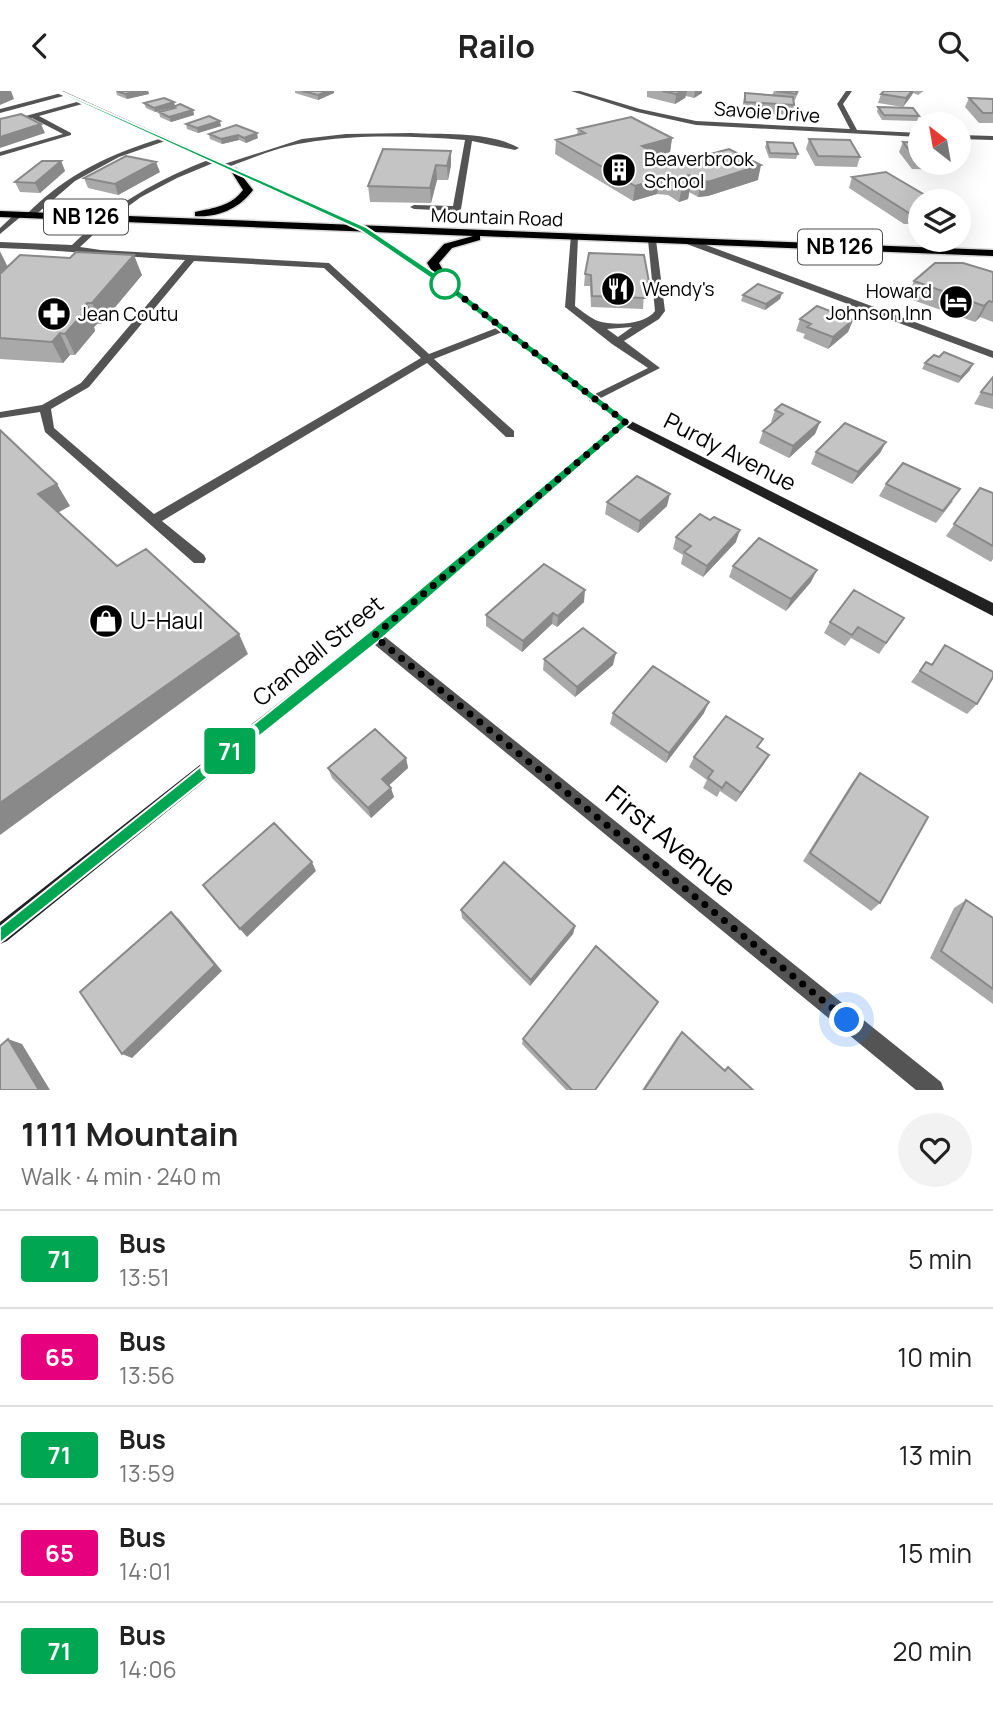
<!DOCTYPE html>
<html lang="en">
<head>
<meta charset="utf-8">
<style>
	:root { --surface:#fff; --page:#f2f2f2; --text:#222; --muted:#767676; --line:#e0e0e0 }
	body { margin:0; font-family:Manrope,sans-serif; background:var(--page); color:var(--text); height:100vh; display:flex; flex-direction:column; font-size:26px; white-space:nowrap }
	* { box-sizing:border-box; margin:0 }
	p { font-size:23px; color:var(--muted) }
	.icon { flex:none; width:38px; height:38px; fill:none; stroke:currentColor; stroke-width:2; stroke-linecap:round; stroke-linejoin:round }
	.map { position:relative; height:999px; overflow:hidden }
	.drawer { display:flex; flex-direction:column; background:var(--surface); flex:1 }
	.drawer>* { flex:none }
	.badge { padding:0 14px; border-radius:5px; font-size:24px; line-height:46px }
	.needle { width:46px; rotate:329deg }
	.tools { position:absolute; left:908px; top:21px; display:grid; gap:14px }
	.tools a { display:grid; place-items:center; width:63px; height:63px; border-radius:50%; background:var(--surface); box-shadow:0 7px 28px #0002; font-size:35px }
	.you { position:absolute; width:35px; height:35px; margin:-18px; border:5px solid #fff; border-radius:50%; background:#1a73e8; box-shadow:0 0 0 10px #1a73e833 }
	.map>.badge { position:absolute; translate:-50% -50%; box-shadow:0 0 0 4px #fff }
	.round { display:grid; place-items:center; flex:none; width:74px; height:74px; border-radius:37px; background:var(--page) }
	.overview { display:flex; align-items:center; justify-content:space-between; height:119px; padding:0 21px }
	h1 { font-size:33px; font-weight:700; line-height:52px }
	ul { padding:0; list-style:none }
	li { display:flex; align-items:center; gap:21px; height:98px; padding:0 21px; border-top:2px solid var(--line) }
	li div { flex:1 }
	li b { display:block; font-size:26px }
	li em { font-style:normal }
	li .badge { min-width:77px; font-weight:700; text-align:center }
	header { display:flex; justify-content:space-between; align-items:center; height:91px; padding:0 21px; background:var(--surface); font-size:32px; font-weight:700 }
	.map>svg:first-child { display:block }
</style>
</head>
<body>
<header><svg class="icon" aria-label="back" viewBox="0 0 24 24"><path d="M15 5l-7 7 7 7"/></svg>Railo<svg class="icon" aria-label="search" viewBox="0 0 24 24"><circle cx="10" cy="10" r="6"/><path d="M15 15l6 6"/></svg></header>
<div class="map">
<svg width="993" height="999" viewBox="0 0 993 999">
	<rect width="100%" height="100%" fill="#fff"/>
	<g fill="none" stroke-linecap="round" stroke-linejoin="round">
		<!-- primary casing -->
		<g stroke="#dbdbdb" stroke-width="3">
			<path id="primary" d="M236 77 253 99C240 117 218 127 195 125V121C214 117 231 115 243 99L231 80Z
				M0 120 993 159V165L480 145V149L452 157 439 172 451 193 445 196 441 195 427 172 444 153 473 145 0 126Z"/>
		</g>
		<!-- lane -->
		<path fill="#545454" fill-rule="evenodd" d="M65 1 67 4 0 22V18Z
			M84 9 86 12 39 25 71 42V44L0 65V61L63 43 32 27 0 36V32Z
			M411 42C444 44 489 40 519 57L515 59 472 50 461 118 457 120 414 118 410 116 414 114 453 115 465 49C413 45 357 43 304 52 278 56 253 67 228 76L221 74 302 48 346 43Z
			M166 46 168 49 119 66 75 90 33 126 26 124C66 83 111 62 166 46Z
			M211 68 218 70 177 87 141 106 108 130 80 156 101 159 329 172 429 263 499 236H505V240L434 268 514 340V346H506L427 272 162 430 204 464 206 468 204 472H194L45 341 40 321 0 327V321L42 314 81 292 185 169C123 166 62 159 0 157V151L72 154C113 114 158 88 211 68ZM194 170 324 177 421 267 154 423 54 337 51 318 89 296Z
			M17 121 24 123 0 143V137Z
			M571 144 578 146 575 215C582 220 590 227 598 230 614 235 645 234 655 220L648 149 652 146 656 149 665 220 659 228 624 250 660 277 593 311 589 310V306L648 277 612 253 565 216ZM632 236 618 246 607 238Z"/>
		<!-- street -->
		<path fill="#545454" fill-rule="evenodd" d="M571 0H580L640 18 696 30 850 38 837 13 846 0H852L843 13 857 39 920 42V46L696 34 637 21Z
			M959 44 993 45V49L959 48Z
			M684 148H690L993 260V267L684 152Z
			M374 539 379 541 941 991 944 999H916L369 549 367 545 369 541Z"/>
		<!-- secondary -->
		<path fill="#212121" fill-rule="evenodd" d="M55 0H63L366 136 448 191 629 329 993 512V525L626 336 379 549 7 850 0 853V831L369 541 618 331 442 195 360 140Z"/>
		<!-- primary -->
		<use href="#primary" fill="#000" fill-rule="evenodd"/>
	</g>
	<!-- wall -->
	<path fill="#a9a9a9" d="M116 0H148L149 3 127 8 117 4Z
		M295 0H334V2L318 9 295 2Z
		M647 0H702V2L694 7 686 5 685 7 675 13 647 6Z
		M774 0H799L794 11V14L792 24 743 21V11L745 2 772 4Z
		M884 0H924L918 4 913 2 903 16 878 12 881 3Z
		M969 7 993 8V32H979L965 16Z
		M174 11 175 15 193 19 194 24 171 31 160 26 159 21 173 16 155 21 146 17 144 12Z
		M878 16 919 25 917 30 882 29 877 21Z
		M186 33 221 35 198 42 187 38Z
		M236 34 258 47 246 52 239 49 222 53 210 48 209 43Z
		M578 38 672 47 670 61 660 64 670 74 758 89 708 105 698 106 689 101 688 108 679 111 668 104 657 103 633 110 555 63 556 49 577 44Z
		M809 48 860 66 857 76 815 75 806 58Z
		M767 51 798 63 796 68 769 67 765 56Z
		M903 51 920 52V72H958L955 79 912 78 899 61Z
		M383 58 451 74 448 89H437L431 112 370 111 368 95Z
		M61 70 65 80 40 102 20 101 15 91Z
		M160 81 118 104 88 97 84 87Z
		M852 86 920 110V133H904L849 97Z
		M0 160 8 176 142 184 101 233H97L94 236 95 240 75 264H70L63 272 0 268Z
		M993 181V231L980 226 975 231 907 207 914 190Z
		M585 183 649 191 647 202H644L643 218 591 216 590 195H584Z
		M782 202 780 208 765 219 741 210 743 204Z
		M800 228 853 229 848 241 828 258 803 247 805 243 796 240Z
		M925 272 970 279 958 292 922 278Z
		M993 286V318L974 313 981 301Z
		M775 319 820 331 815 343 789 367 759 352 763 340 772 332 771 331Z
		M886 351 880 362 852 393 811 373 816 361Z
		M886 393 953 410 936 432 879 405Z
		M980 397 993 402V468L991 471 946 445Z
		M607 411 667 415 638 442 605 423Z
		M710 429 736 451 703 486 681 473 683 464 673 458 676 446Z
		M733 475 811 491 786 520 729 486Z
		M584 511 557 536 552 533 522 561 486 535V524Z
		M904 527 879 563 851 547 845 555 824 542 830 531Z
		M945 554 977 613 967 623 911 591 926 571 931 574Z
		M544 568 613 574 575 606 543 579Z
		M613 622H704L666 672 610 633Z
		M758 656 769 664 763 674 736 711 720 700 717 706 703 697 707 689 689 676 694 666Z
		M406 667 408 677 389 694 394 706 371 727 332 687 328 677Z
		M860 682 880 812 871 820 803 770 852 692Z
		M966 809 993 827V913L930 867 954 817Z
		M461 819 575 835 573 843 530 895 462 827Z
		M682 941 723 979 728 976 753 999H642L677 946Z
		M523 948 595 999H566L522 953Z"/>
	<!-- shaded-wall -->
	<path fill="#898989" d="M0 0H11L14 8 0 14Z
		M141 0H148L149 3 127 8 125 3Z
		M328 0H334V2L318 9V4Z
		M683 0H687L685 7 675 13 676 3Z
		M695 0H702V2L694 7Z
		M912 0H914L912 4 903 16 906 7Z
		M174 11 175 16 155 21 154 17Z
		M193 19 194 24 171 31 169 26Z
		M220 30 221 35 198 42 197 37Z
		M41 33 45 42 0 57V46Z
		M257 42 258 47 246 52 244 47Z
		M238 44 239 49 222 53 221 48Z
		M672 47 670 61 640 69 642 55Z
		M451 60V74L448 89 447 75Z
		M61 70 65 80 40 102 35 92Z
		M156 71 160 81 118 104 115 93Z
		M436 74 437 89 431 112 430 97Z
		M761 74 758 89 708 105 698 106 701 91Z
		M689 84 688 94 691 93 688 108 679 111 682 96V86Z
		M660 88 657 103 633 110 635 95Z
		M0 161 8 177 0 185Z
		M134 164 142 184 101 233 92 212Z
		M782 202 780 208 765 219 766 213Z
		M989 210 980 226 975 231 984 215Z
		M87 212 97 233 94 236 95 240 75 264 65 243Z
		M853 229 848 241 828 258 833 246Z
		M60 242 70 264 63 272 52 251Z
		M973 273 970 279 958 292 961 286Z
		M820 331 815 343 789 367 793 355Z
		M886 351 880 362 852 393 858 381Z
		M57 393 70 415 52 425 38 403Z
		M670 403 667 415 638 442 640 430Z
		M740 439 736 451 703 486 707 475Z
		M817 479 811 491 786 520 791 508Z
		M585 499 584 511 557 536 558 525Z
		M553 522 552 533 522 561 523 550Z
		M239 543 248 563 0 744V712Z
		M616 562 613 574 575 606 577 596Z
		M709 611 704 622 666 672 669 662Z
		M769 664 763 674 736 711 741 702Z
		M406 667 408 677 385 698 382 688Z
		M391 697 394 706 371 727 368 717Z
		M312 771 316 780 247 846 240 838Z
		M171 821 179 828 222 880 132 967 122 963Z
		M575 835 573 843 530 895 531 889Z
		M8 948 22 953 50 999H39Z"/>
	<!-- building -->
	<path fill="#c4c4c4" stroke="#898989" stroke-width="2" d="M117 0H141L125 3Z
		M302 0H328L318 4Z
		M662 0H683L676 3Z
		M776 0H797L796 3Z
		M884 0H912L906 7 881 3Z
		M745 2 793 6 794 14 745 11Z
		M164 7 174 11 154 17 144 12Z
		M969 7 993 8V22H983Z
		M180 13 193 19 169 26 159 21 175 17 173 16Z
		M878 16 913 17 919 25 884 24Z
		M21 23 41 33 0 46V28Z
		M209 25 220 30 197 37 186 33Z
		M631 26 672 47 642 55 670 70 664 71 669 74 729 58 761 74 711 90 701 91 689 84 682 86 691 93 682 96 671 89 660 88 635 95 556 49 585 42 578 38Z
		M236 34 257 42 244 47 238 44 221 48 209 43Z
		M809 48 850 49 860 66 818 65Z
		M767 51 793 52 798 63 770 62Z
		M903 51 920 52V68H916Z
		M383 58 451 60 447 75 436 74 430 97 368 95Z
		M126 65 156 71 115 93 84 87Z
		M42 70H61L35 92 15 91Z
		M886 81 935 110H920V122H909L852 86Z
		M76 161 134 164 92 212H87L82 218 86 219 65 243 60 242 52 251 0 247V183L20 164 70 167Z
		M589 162 644 164 649 191H643L645 207 592 205 591 184 585 183Z
		M935 172H963L993 181V211L989 210 984 215 914 190Z
		M758 193 782 202 766 213 743 204Z
		M817 215 853 229 833 246 807 236 811 233 800 228Z
		M944 261 973 273 961 286 925 272 934 264 939 266Z
		M993 286V304L981 301Z
		M782 313 820 331 793 355 763 340 783 323 775 319Z
		M845 332 886 351 858 381 816 361Z
		M0 339 57 393 38 403 117 475 146 458 239 543 0 712Z
		M903 372 960 398 943 420 886 393Z
		M637 385 670 403 640 430 607 411Z
		M980 397 993 402V455L954 433Z
		M700 423 710 429 714 426 740 439 707 475 684 461 691 455 676 446Z
		M759 447 817 479 791 508 733 475Z
		M544 473 585 499 558 525 553 522 523 550 486 524Z
		M854 499 904 527 886 552 858 536 852 544 830 531Z
		M583 537 616 562 577 596 544 568Z
		M945 554 993 581V586L977 613 920 580 926 571 932 574Z
		M653 575 709 611 669 662 613 622Z
		M726 625 763 648 757 656 769 664 741 702 726 691 722 697 708 687 713 680 694 666Z
		M375 638 406 667 382 688 391 697 368 717 328 677Z
		M860 682 928 726 880 812 810 762Z
		M274 732 312 771 240 838 203 794Z
		M504 771 575 835 531 889 461 819Z
		M966 809 993 827V898L941 860Z
		M171 821 215 874 122 963 80 901Z
		M596 855 658 911 595 999H572L523 948Z
		M682 941 725 980 728 976 753 999H644Z
		M8 948 39 999H0V955Z"/>
	<!-- line -->
	<path fill="#00a651" stroke="#fff" stroke-width="2" d="M55 0H60L366 136 448 191 631 331 380 549 0 852V836L369 541 619 331 442 195 360 139Z"/>
	<g fill="none" stroke-linecap="round" stroke-linejoin="round">
		<!-- walk -->
		<path stroke="#000" stroke-width="7" stroke-dasharray="0 12.6" d="M445 193 625 331 374 545 847 929"/>
	</g>
	<!-- icons -->
	<defs>
		<g id="building-disc" transform="scale(1.75)"><circle r="9.5" fill="#000" stroke="#fff"/><path d="M-4-6H4V6H1V3H-1V6H-4ZM-2.5-4.3h1.7v1.8h-1.7ZM.8-4.3h1.7v1.8H.8ZM-2.5-1h1.7V.8h-1.7ZM.8-1h1.7V.8H.8Z" fill="#fff"/></g>
		<g id="restaurant-disc" transform="scale(1.75)"><circle r="9.5" fill="#000" stroke="#fff"/><path d="M-5-6h1v4h1v-4h1v4h1v-4h1v5L-1.5 .5V6h-2V.5L-5-1ZM5-6V6H3V1.5H1.5Q1.5-4 5-6Z" fill="#fff"/></g>
		<g id="hotel-disc" transform="scale(1.75)"><circle r="9.5" fill="#000" stroke="#fff"/><path d="M-6-4.5h1.5V1H6V5H4.5V3h-9V5H-6ZM-4 0a1.8 1.8 0 1 1 3.6 0ZM.5 0V-2.5h3Q6-2.5 6 0Z" fill="#fff"/></g>
		<g id="pharmacy-disc" transform="scale(1.75)"><circle r="9.5" fill="#000" stroke="#fff"/><path d="M-2-6h4v4h4v4h-4v4h-4v-4h-4v-4h4Z" fill="#fff"/></g>
		<g id="shop-disc" transform="scale(1.75)"><circle r="9.5" fill="#000" stroke="#fff"/><path d="M-5-2.5h2.3a2.7 3.5 0 0 1 5.4 0H5L5.5 6h-11ZM-1.5-2.5h3a1.5 2.3 0 0 0-3 0Z" fill="#fff"/></g>
	</defs>
	<g fill-rule="evenodd">
		<use href="#building-disc" x="619" y="79"/>
		<use href="#restaurant-disc" x="618" y="198"/>
		<use href="#hotel-disc" x="956" y="211"/>
		<use href="#pharmacy-disc" x="54" y="223"/>
		<use href="#shop-disc" x="106" y="530"/>
	</g>
	<!-- markers -->
	<circle fill="#fff" stroke="#00a651" stroke-width="3.5" cx="445" cy="193" r="14"/>
	<g text-anchor="middle" stroke-width="5" stroke-linejoin="round" paint-order="stroke">
		<!-- far-street labels -->
		<g font-size="19" fill="#000" stroke="#fff">
			<text transform="translate(767 21) rotate(4)" y="7">Savoie Drive</text>
			<text transform="translate(497 126) rotate(2)" y="7">Mountain Road</text>
		</g>
		<!-- far-poi labels -->
		<g font-size="19" fill="#000" stroke="#fff" text-anchor="start">
			<text x="644" y="75">Beaverbrook<tspan x="644" dy="22">School</tspan></text>
			<text x="642" y="205">Wendy's</text>
			<text x="932" y="207" text-anchor="end">Howard<tspan x="932" dy="22">Johnson Inn</tspan></text>
			<text x="78" y="230">Jean Coutu</text>
		</g>
		<!-- shield labels -->
		<g fill="#fff" stroke="#4c4c4c" stroke-width="2">
			<rect x="44" y="108.5" width="84" height="35" rx="5"/>
			<rect x="798" y="138.5" width="84" height="35" rx="5"/>
		</g>
		<g font-size="21" font-weight="bold" fill="#000">
			<text x="86" y="133">NB 126</text>
			<text x="840" y="163">NB 126</text>
		</g>
		<!-- street labels -->
		<g font-size="23" fill="#000" stroke="#fff">
			<text transform="translate(730 361) rotate(27)" y="8">Purdy Avenue</text>
			<text transform="translate(318 560) rotate(-39)" y="8">Crandall Street</text>
		</g>
		<!-- poi labels -->
		<g font-size="23" fill="#000" stroke="#fff" text-anchor="start">
			<text x="130" y="538">U-Haul</text>
		</g>
		<!-- near-street labels -->
		<g font-size="28" fill="#000" stroke="#fff">
			<text transform="translate(671 750) rotate(39)" y="10">First Avenue</text>
		</g>
	</g>
</svg>
<div class="tools">
<a><svg class="needle" viewBox="-14 -14 28 28"><path d="M0-13l5 13h-10z" fill="#e53935"/><path d="M0 13l5-13h-10z" fill="#767676"/></svg></a>
<a><svg class="icon" aria-label="layers" viewBox="0 0 24 24"><path d="M12 4l9 5-9 5-9-5zM3 14l9 5 9-5"/></svg></a>
</div>
<div class="you" style="left:847px;top:929px"></div>
<b class="badge" style="left:230px;top:660px;background:#00a651;color:#fff">71</b>
</div>
<section class="drawer">
<div class="overview"><div><h1>1111 Mountain</h1><p>Walk · 4 min · 240 m</p></div><a class="round"><svg class="icon" aria-label="heart" viewBox="0 0 24 24"><path d="M12 20l-8-8c-3-5 5-10 8-4 3-6 11-1 8 4z"/></svg></a></div>
<ul>
<li><span class="badge" style="background:#00a651;color:#fff">71</span><div><b>Bus</b><p>13:51</p></div><em>5 min</em></li>
<li><span class="badge" style="background:#e6007e;color:#fff">65</span><div><b>Bus</b><p>13:56</p></div><em>10 min</em></li>
<li><span class="badge" style="background:#00a651;color:#fff">71</span><div><b>Bus</b><p>13:59</p></div><em>13 min</em></li>
<li><span class="badge" style="background:#e6007e;color:#fff">65</span><div><b>Bus</b><p>14:01</p></div><em>15 min</em></li>
<li><span class="badge" style="background:#00a651;color:#fff">71</span><div><b>Bus</b><p>14:06</p></div><em>20 min</em></li>
</ul>
</section>
</body>
</html>
